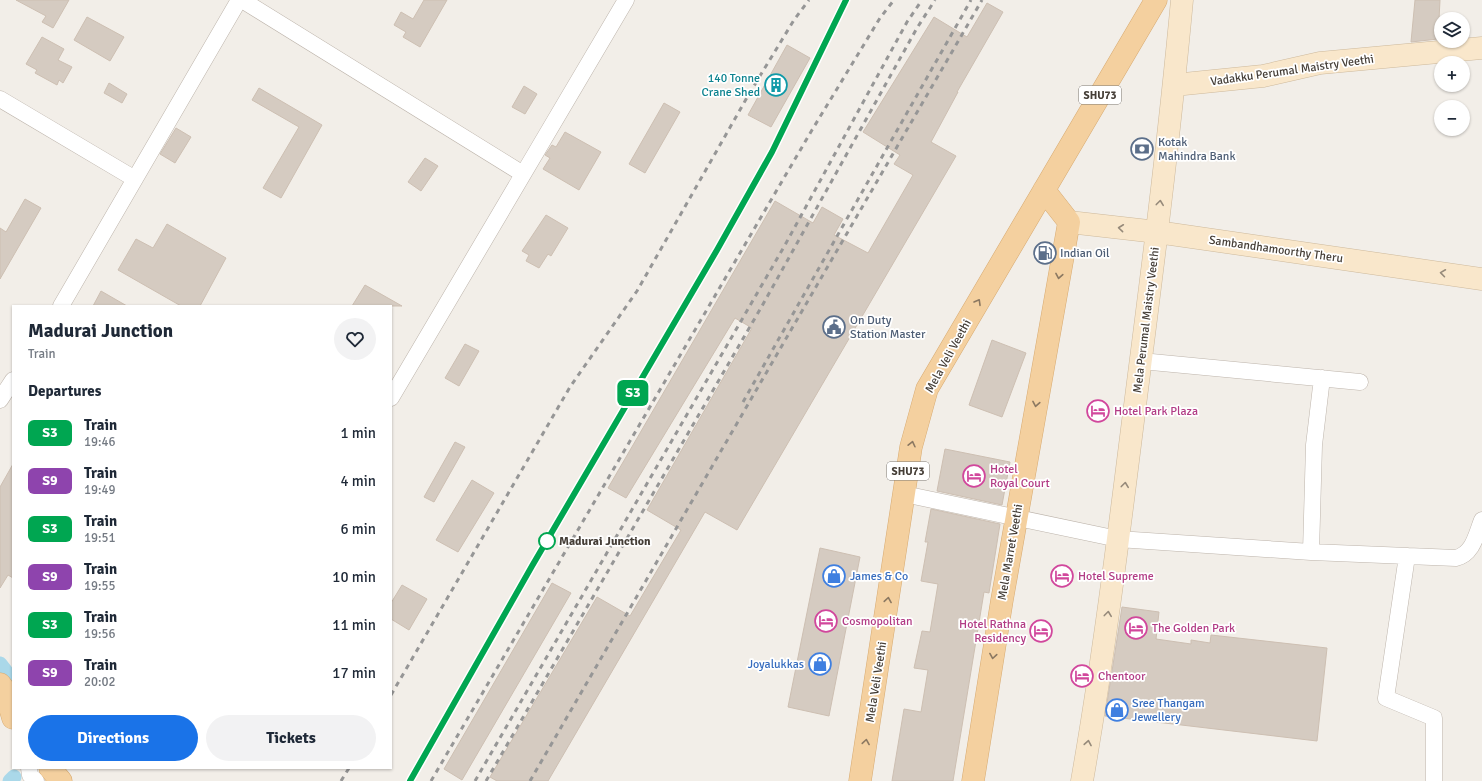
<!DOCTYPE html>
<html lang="en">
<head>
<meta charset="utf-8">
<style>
	:root { --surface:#fff; --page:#f2f2f3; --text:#1f2937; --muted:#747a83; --accent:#1a73e8 }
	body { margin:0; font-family:Signika,sans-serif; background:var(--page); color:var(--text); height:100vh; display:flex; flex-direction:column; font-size:15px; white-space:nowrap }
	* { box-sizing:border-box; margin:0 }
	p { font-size:13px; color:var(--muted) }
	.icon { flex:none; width:22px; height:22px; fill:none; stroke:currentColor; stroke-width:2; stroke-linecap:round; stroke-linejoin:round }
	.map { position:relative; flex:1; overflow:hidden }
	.details { position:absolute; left:12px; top:305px; width:380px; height:464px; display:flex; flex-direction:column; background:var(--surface); border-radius:0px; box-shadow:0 1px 3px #0004 }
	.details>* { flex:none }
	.badge { padding:0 8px; border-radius:6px; font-size:14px; line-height:26px }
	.controls { position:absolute; left:1434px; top:12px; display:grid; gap:8px }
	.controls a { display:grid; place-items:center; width:36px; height:36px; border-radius:50%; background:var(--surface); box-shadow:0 1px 3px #0004; font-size:20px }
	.map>.badge { position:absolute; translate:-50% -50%; box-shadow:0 0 0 2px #fff }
	h2 { padding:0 16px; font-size:15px; line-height:36px }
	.round { display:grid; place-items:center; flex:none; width:42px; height:42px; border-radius:21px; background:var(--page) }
	.headline { display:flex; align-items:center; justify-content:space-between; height:68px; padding:0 16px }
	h1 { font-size:19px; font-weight:700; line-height:30px }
	.action { display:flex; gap:8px; margin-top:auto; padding:8px 16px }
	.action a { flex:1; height:46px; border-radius:24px; background:var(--accent); color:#fff; font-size:16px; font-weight:700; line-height:46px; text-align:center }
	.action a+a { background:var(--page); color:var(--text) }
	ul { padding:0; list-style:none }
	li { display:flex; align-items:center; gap:12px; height:48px; padding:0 16px }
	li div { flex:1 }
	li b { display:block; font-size:15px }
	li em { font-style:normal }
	li .badge { min-width:44px; font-weight:700; text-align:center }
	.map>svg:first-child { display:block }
</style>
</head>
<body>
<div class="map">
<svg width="1482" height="781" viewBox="0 0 1482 781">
	<rect width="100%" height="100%" fill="#f2eee8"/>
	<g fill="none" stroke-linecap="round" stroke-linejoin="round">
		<!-- canal -->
		<path stroke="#aad8e9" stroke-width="15" d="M0 664 13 681
			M10 781 14 777"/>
	</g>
	<!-- building -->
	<path fill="#d5cbc1" stroke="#cdbfb2" d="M16 0H69L53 28 42 22 46 16Z
		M424 0H447L420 47 403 37 406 32 394 25 401 12 413 19Z
		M1415 0H1440L1438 39 1411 42Z
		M987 3 1003 12 957 92H958L931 142 956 156 737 530 705 512 548 781H497L490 777 597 597 630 616 681 530 647 510 752 328 735 318 626 498 608 488 775 201 813 223 822 207 843 219 834 235 868 253 913 175 894 164 900 155 863 132 934 17 967 37Z
		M87 17 124 37 110 61 74 40Z
		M42 37 64 49 58 60 72 67 63 83 59 80 57 85 35 73 37 70 26 64Z
		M787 45 810 58 771 127 748 115Z
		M109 83 127 94 122 103 104 93Z
		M524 86 537 94 525 114 512 107Z
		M259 88 322 125 281 198 263 188 299 127 252 100Z
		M664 103 680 112 645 173 629 164Z
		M176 128 191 137 175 163 160 154Z
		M565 132 601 152 579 190 543 169 550 158 545 155 552 145 556 147Z
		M425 158 438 166 421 191 408 182Z
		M25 199 41 208 0 279V228L6 232Z
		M546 215 568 228 551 256 548 254 539 268 526 261 529 255 522 251Z
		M167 224 226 258 200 306H181L118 270 136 239 153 248Z
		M365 285 402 306H352Z
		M101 291 127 306H93Z
		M992 340 1026 353 1002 417 969 405Z
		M465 344 479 351 459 386 445 378Z
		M455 442 465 447 434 502 424 497Z
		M945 449 1010 462 1002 505 937 491Z
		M13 464V578L8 575 0 588V487Z
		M472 480 494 493 458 552 436 540Z
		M931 509 1000 524 989 593 984 592 953 781H892L904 709 921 712 928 670 914 668 922 631 930 632 938 584 921 581 928 542H925Z
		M820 548 860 557 829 716 788 707Z
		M552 583 571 593 462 780 444 769Z
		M402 585 427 599 409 630 391 619V603Z
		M1122 607 1159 612 1156 639 1191 644V640L1210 643 1211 635 1327 648 1317 741 1105 716Z"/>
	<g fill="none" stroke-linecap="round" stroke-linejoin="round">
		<!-- street casing -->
		<g stroke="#bdb4ab" stroke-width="17">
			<path id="street" d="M242 0 523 174
				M0 99 135 179
				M61 306 239 0
				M1141 361 1360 382
				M391 398 626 0
				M0 400 13 380
				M904 494 1118 539 1311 552 1456 558C1473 554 1476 535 1482 520
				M1311 552 1314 445 1322 378
				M1407 556 1386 698 1434 718V781
				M29 768 30 775 36 781"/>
		</g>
		<!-- secondary casing -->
		<g stroke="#cdb99c" stroke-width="23">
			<path id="secondary" d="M1174 85 1263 76 1320 63 1482 48
				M1069 222 1157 232 1482 279
				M1082 781C1103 661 1118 541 1133 421 1151 281 1169 141 1182 0"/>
		</g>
		<!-- primary casing -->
		<g stroke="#d7aa71" stroke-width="23">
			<path id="primary" d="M0 684 5 691 13 718
				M50 768 61 781
				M860 781 911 447 927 389 1156 0
				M973 781 1002 600 1069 222 1044 190"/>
		</g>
		<!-- street -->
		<use href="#street" stroke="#fff" stroke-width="16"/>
		<!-- secondary -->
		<use href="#secondary" stroke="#f9e7cb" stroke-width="22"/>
		<!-- primary -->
		<use href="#primary" stroke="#f4d09f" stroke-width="22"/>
		<!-- rail -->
		<path stroke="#969696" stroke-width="3" stroke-dasharray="5 5" stroke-linecap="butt" d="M743 402 971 0
			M391 695 570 387 637 291 749 94 794 20 809 0
			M341 781 349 768
			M410 781 532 566 717 250 771 152 846 0
			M431 781 812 130 880 18 894 0
			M475 781 785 245 907 22 922 0
			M486 781 762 306 917 28 935 0
			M530 781 982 0"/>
	</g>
	<!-- one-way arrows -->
	<defs><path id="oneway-chevron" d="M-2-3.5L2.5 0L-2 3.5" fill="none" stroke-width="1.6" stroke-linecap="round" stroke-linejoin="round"/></defs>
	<g stroke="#968a7a">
		<use href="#oneway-chevron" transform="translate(1160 203) rotate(-83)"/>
		<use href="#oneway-chevron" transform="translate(1121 228) rotate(-174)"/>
		<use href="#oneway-chevron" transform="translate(1443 273) rotate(-172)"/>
		<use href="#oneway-chevron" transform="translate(1125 485) rotate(-83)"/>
		<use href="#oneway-chevron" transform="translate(1108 614) rotate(-83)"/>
		<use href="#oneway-chevron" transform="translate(1088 743) rotate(-80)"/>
	</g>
	<g stroke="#8b7861">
		<use href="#oneway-chevron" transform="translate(1059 276) rotate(100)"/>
		<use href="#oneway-chevron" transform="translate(978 302) rotate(-60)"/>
		<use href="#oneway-chevron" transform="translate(1036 404) rotate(100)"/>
		<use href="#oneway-chevron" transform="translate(912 444) rotate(-77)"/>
		<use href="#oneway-chevron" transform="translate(888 600) rotate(-81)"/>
		<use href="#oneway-chevron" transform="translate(993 656) rotate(99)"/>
		<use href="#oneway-chevron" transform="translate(866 742) rotate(-81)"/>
	</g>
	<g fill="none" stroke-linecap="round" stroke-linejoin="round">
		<!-- line casing -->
		<g stroke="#fff" stroke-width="9">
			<path id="line" d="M410 781 532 566 717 250 772 152 846 0"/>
		</g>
		<!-- line -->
		<use href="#line" stroke="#00a651" stroke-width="6"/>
	</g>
	<!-- icons -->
	<defs>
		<g id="building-ring" transform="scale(1.15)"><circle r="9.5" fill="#fff" stroke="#0f9aa8" stroke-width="1.5"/><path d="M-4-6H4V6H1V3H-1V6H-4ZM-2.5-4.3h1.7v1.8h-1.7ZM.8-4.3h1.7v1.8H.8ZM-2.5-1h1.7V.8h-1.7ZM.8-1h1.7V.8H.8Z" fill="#0f9aa8"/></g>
		<g id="bank-ring" transform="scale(1.15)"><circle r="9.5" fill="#fff" stroke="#5c6f8a" stroke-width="1.5"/><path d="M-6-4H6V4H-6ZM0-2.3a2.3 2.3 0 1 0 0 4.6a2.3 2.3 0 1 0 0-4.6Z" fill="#5c6f8a"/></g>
		<g id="fuel-ring" transform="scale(1.15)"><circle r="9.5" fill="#fff" stroke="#5c6f8a" stroke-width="1.5"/><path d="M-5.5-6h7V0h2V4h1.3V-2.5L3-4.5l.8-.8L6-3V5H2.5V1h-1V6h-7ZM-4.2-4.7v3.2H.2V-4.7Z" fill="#5c6f8a"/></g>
		<g id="civic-ring" transform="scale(1.15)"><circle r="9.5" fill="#fff" stroke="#5c6f8a" stroke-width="1.5"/><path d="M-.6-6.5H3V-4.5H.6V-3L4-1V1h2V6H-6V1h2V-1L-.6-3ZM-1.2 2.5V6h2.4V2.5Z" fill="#5c6f8a"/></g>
		<g id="hotel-ring" transform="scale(1.15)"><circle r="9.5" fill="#fff" stroke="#d1479c" stroke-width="1.5"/><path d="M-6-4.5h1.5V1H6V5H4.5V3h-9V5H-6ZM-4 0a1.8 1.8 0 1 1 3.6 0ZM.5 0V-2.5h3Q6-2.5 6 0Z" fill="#d1479c"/></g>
		<g id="shop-ring" transform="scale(1.15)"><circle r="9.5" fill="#fff" stroke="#3f7fe0" stroke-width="1.5"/><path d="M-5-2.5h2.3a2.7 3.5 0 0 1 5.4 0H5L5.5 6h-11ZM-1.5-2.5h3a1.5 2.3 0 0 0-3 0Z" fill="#3f7fe0"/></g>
	</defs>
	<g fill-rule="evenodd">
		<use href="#building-ring" x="776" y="85"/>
		<use href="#bank-ring" x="1142" y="149"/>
		<use href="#fuel-ring" x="1045" y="253"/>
		<use href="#civic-ring" x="834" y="327"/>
		<use href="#hotel-ring" x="1098" y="411"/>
		<use href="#hotel-ring" x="974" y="476"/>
		<use href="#shop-ring" x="834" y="576"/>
		<use href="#hotel-ring" x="1062" y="576"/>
		<use href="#hotel-ring" x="826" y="621"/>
		<use href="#hotel-ring" x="1136" y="628"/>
		<use href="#hotel-ring" x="1041" y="631"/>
		<use href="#shop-ring" x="820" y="664"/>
		<use href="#hotel-ring" x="1082" y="676"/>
		<use href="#shop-ring" x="1117" y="710"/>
	</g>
	<!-- markers -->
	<circle fill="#fff" stroke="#00a651" stroke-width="2" cx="547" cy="541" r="8"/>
	<g text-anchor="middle" stroke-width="3.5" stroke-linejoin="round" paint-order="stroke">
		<!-- shield labels -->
		<g fill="#fff" stroke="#7d7873" stroke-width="1">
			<rect x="1079" y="86" width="42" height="18" rx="3"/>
			<rect x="887" y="462" width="42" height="18" rx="3"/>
		</g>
		<g font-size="11" font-weight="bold" fill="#453e37">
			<text x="1100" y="99">SHU73</text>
			<text x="908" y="475">SHU73</text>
		</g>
		<!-- street labels -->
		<g font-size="12" fill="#453e37" stroke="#fff">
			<text transform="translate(1292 70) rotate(-8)" y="4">Vadakku Perumal Maistry Veethi</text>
			<text transform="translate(1276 249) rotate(8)" y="4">Sambandhamoorthy Theru</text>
			<text transform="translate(1146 320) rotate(-83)" y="4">Mela Perumal Maistry Veethi</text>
			<text transform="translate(948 356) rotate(-61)" y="4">Mela Veli Veethi</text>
			<text transform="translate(1010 552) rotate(-80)" y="4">Mela Marret Veethi</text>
			<text transform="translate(876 682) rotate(-81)" y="4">Mela Veli Veethi</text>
		</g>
		<!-- culture labels -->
		<g font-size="12" fill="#0d838f" stroke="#fff" text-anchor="end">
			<text x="760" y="82">140 Tonne<tspan x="760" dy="14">Crane Shed</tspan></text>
		</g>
		<!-- service labels -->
		<g font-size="12" fill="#4e5e75" stroke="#fff" text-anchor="start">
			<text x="1158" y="146">Kotak<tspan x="1158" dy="14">Mahindra Bank</tspan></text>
			<text x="1060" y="257">Indian Oil</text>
			<text x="850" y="324">On Duty<tspan x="850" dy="14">Station Master</tspan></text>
		</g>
		<!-- hotel labels -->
		<g font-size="12" fill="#b23c85" stroke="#fff" text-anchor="start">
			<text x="1114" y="415">Hotel Park Plaza</text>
			<text x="990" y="473">Hotel<tspan x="990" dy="14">Royal Court</tspan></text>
			<text x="1078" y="580">Hotel Supreme</text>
			<text x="842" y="625">Cosmopolitan</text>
			<text x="1026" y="628" text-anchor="end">Hotel Rathna<tspan x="1026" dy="14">Residency</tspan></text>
			<text x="1152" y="632">The Golden Park</text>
			<text x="1098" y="680">Chentoor</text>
		</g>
		<!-- stop labels -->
		<g font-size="12" font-weight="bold" fill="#453e37" stroke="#fff" text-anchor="start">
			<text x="559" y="545">Madurai Junction</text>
		</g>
		<!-- shop labels -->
		<g font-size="12" fill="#366cbe" stroke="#fff" text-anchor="start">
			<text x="850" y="580">James &amp; Co</text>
			<text x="804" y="668" text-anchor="end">Joyalukkas</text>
			<text x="1132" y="707">Sree Thangam<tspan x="1132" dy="14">Jewellery</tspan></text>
		</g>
	</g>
</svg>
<div class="controls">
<a><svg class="icon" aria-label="layers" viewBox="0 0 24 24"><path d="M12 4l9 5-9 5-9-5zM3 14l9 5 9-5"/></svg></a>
<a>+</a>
<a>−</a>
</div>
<b class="badge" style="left:633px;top:393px;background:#00a651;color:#fff">S3</b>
<section class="details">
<div class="headline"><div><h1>Madurai Junction</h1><p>Train</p></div><a class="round"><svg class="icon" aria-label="heart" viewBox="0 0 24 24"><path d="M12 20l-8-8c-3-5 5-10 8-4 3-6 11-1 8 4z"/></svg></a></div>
<h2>Departures</h2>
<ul>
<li><span class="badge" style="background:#00a651;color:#fff">S3</span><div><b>Train</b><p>19:46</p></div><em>1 min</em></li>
<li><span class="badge" style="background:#8e44ad;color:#fff">S9</span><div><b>Train</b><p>19:49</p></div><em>4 min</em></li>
<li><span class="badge" style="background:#00a651;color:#fff">S3</span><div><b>Train</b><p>19:51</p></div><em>6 min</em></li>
<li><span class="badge" style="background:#8e44ad;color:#fff">S9</span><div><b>Train</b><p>19:55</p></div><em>10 min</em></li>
<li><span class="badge" style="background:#00a651;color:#fff">S3</span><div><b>Train</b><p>19:56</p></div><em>11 min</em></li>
<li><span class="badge" style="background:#8e44ad;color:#fff">S9</span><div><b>Train</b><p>20:02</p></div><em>17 min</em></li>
</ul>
<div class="action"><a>Directions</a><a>Tickets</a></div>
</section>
</div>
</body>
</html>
